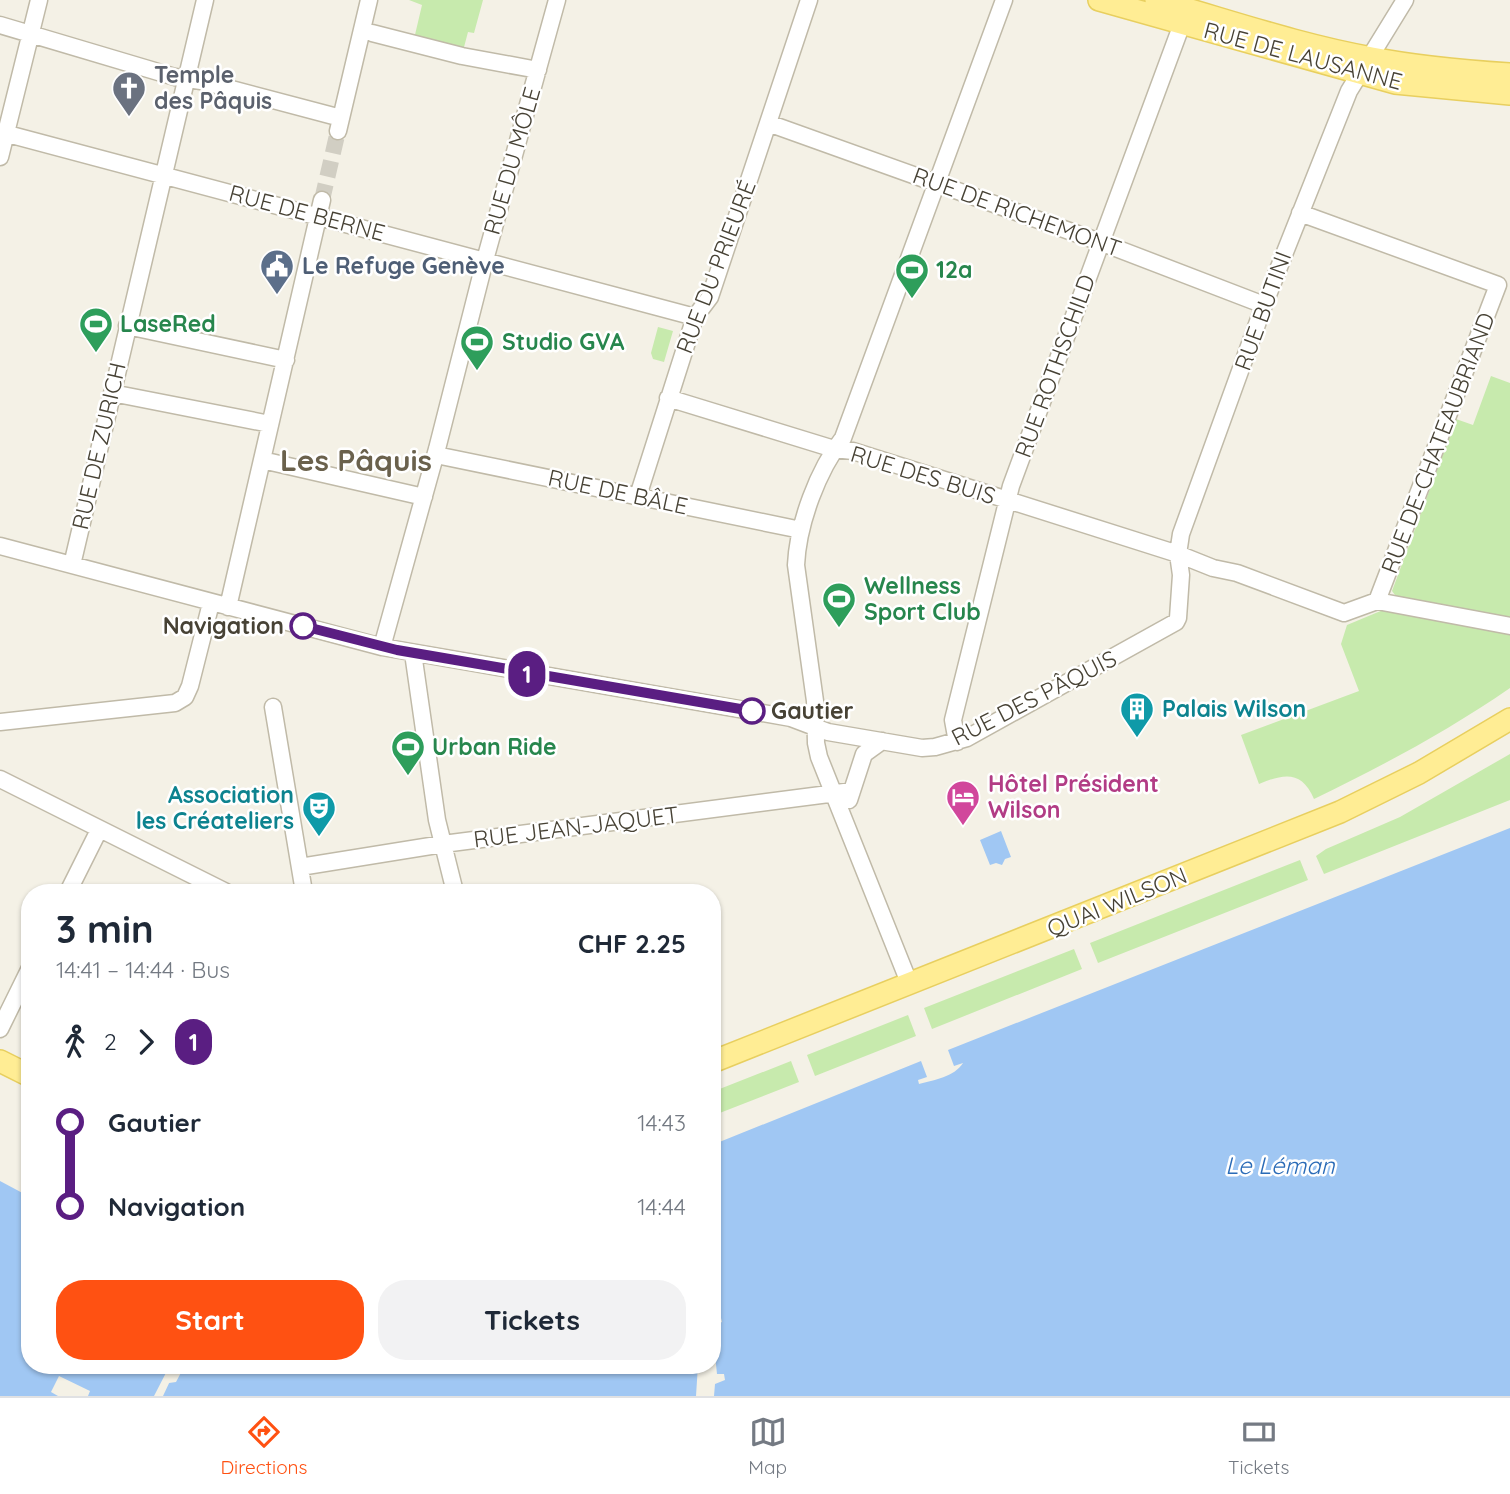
<!DOCTYPE html>
<html lang="en">
<head>
<meta charset="utf-8">
<style>
	:root { --surface:#fff; --page:#f2f2f3; --text:#1f2937; --muted:#747a83; --line:#e0e1e3; --accent:#ff5112 }
	body { margin:0; font-family:Quicksand,sans-serif; background:var(--page); color:var(--text); height:100vh; display:flex; flex-direction:column; font-size:26px; white-space:nowrap }
	* { box-sizing:border-box; margin:0 }
	p { font-size:23px; color:var(--muted) }
	.icon { flex:none; width:38px; height:38px; fill:none; stroke:currentColor; stroke-width:2; stroke-linecap:round; stroke-linejoin:round }
	.map { position:relative; flex:1; overflow:hidden }
	.drawer { position:absolute; left:21px; top:884px; width:700px; height:490px; display:flex; flex-direction:column; background:var(--surface); border-radius:28px; box-shadow:0 2px 5px #0004 }
	.drawer>* { flex:none }
	.badge { padding:0 14px; border-radius:23px; font-size:24px; line-height:46px }
	.map>.badge { position:absolute; translate:-50% -50%; box-shadow:0 0 0 4px #fff }
	.legs { display:flex; align-items:center; gap:10px; height:77px; padding:0 35px; font-size:23px }
	.legs p { margin-inline-start:auto }
	.summary { display:flex; align-items:center; justify-content:space-between; height:119px; padding:0 35px }
	h1 { font-size:38px; font-weight:700; line-height:52px }
	.cta { display:flex; gap:14px; margin-top:auto; padding:14px 35px }
	.cta a { flex:1; height:80px; border-radius:28px; background:var(--accent); color:#fff; font-size:28px; font-weight:700; line-height:80px; text-align:center }
	.cta a+a { background:var(--page); color:var(--text) }
	ul { padding:0 35px; list-style:none }
	li { display:flex; align-items:center; gap:24px; height:84px; font-size:26px }
	li i { display:grid; place-items:center; width:10px; height:100%; margin:0 9px; background:currentColor }
	li i::after { content:''; width:18px; height:18px; margin:-9px; border:5px solid; border-radius:50%; background:var(--surface) }
	li p { margin-inline-start:auto }
	li:first-child i { background:linear-gradient(#0000 50%,currentColor 0) }
	li:last-child i { background:linear-gradient(currentColor 50%,#0000 0) }
	.tabs { display:flex; justify-content:space-around; align-items:center; height:98px; border-top:2px solid var(--line); background:var(--surface); font-size:19px; color:var(--muted) }
	.tabs a { display:grid; justify-items:center; gap:4px }
	.tabs .selected { color:var(--accent) }
	.map>svg:first-child { display:block }
</style>
</head>
<body>
<div class="map">
<svg width="1510" height="1396" viewBox="0 0 1510 1396">
	<rect width="100%" height="100%" fill="#f4f1e6"/>
	<!-- green -->
	<path fill="#c7eaad" d="M409 0H483L474 33 468 32 463 51 414 39 422 5Z
		M658 327 673 331 664 362 653 359 651 353Z
		M1491 376 1510 383V625L1398 599 1392 591 1456 419 1473 425Z
		M1383 610 1510 632V688C1448 731 1382 766 1314 799 1302 771 1285 773 1259 784L1241 735 1359 691 1341 644 1347 625Z
		M1510 754V800L1324 874 1316 856 1326 849 1400 817Z
		M1300 860 1308 880 1098 963 1090 943Z
		M1074 949 1082 969 932 1029 924 1008Z
		M908 1015 916 1036 815 1076 807 1055Z
		M791 1061 799 1082 712 1116V1092Z"/>
	<!-- water -->
	<path fill="#a0c7f3" d="M1510 828V1396H714L715 1384 725 1380 724 1374H717L712 1326 722 1322 721 1318H712V1145L921 1061 927 1077 918 1080 919 1084C934 1080 954 1077 963 1063L954 1066 948 1050Z
		M1001 831 1011 857 1005 859 1002 865 996 863 990 865 980 840Z
		M0 1181 30 1197V1365H170L163 1380 169 1383 176 1382 185 1365H698L696 1396H88L90 1391 59 1376 51 1392 58 1396H0Z"/>
	<!-- pier -->
	<path fill="#f4f1e6" d="M170 1365H174L167 1378 171 1379 163 1396H154Z"/>
	<g fill="none" stroke-linecap="round" stroke-linejoin="round">
		<!-- minor-tunnel -->
		<path stroke="#d1cec3" stroke-width="16" stroke-dasharray="16 8" stroke-linecap="butt" d="M322 200 338 131"/>
		<!-- minor casing -->
		<g stroke="#c0baa8" stroke-width="19">
			<path id="minor" d="M0 25 175 77 201 81 341 118
				M372 33 462 56 538 70
				M768 123 1100 242 1264 305
				M338 131 369 0
				M0 132 695 317
				M0 157 39 0
				M1300 213 1498 285 1377 601
				M127 326 286 360
				M112 393 270 424
				M668 398 834 449 853 451 1178 554 1213 568 1237 573 1344 613 1377 601 1510 626
				M436 455 801 530
				M262 460 424 497
				M638 496 695 317 710 297 809 0
				M0 546 382 647 791 718 828 732 922 748 935 747 967 738 1176 622 1178 618 1181 575 1178 554 1181 534 1264 305 1349 91 1405 0
				M72 565 205 0
				M228 607 322 200
				M382 647 437 449 485 260 557 0
				M413 653 437 820 455 892
				M273 707 304 892
				M0 722 175 703 185 697 190 686 211 603
				M957 742 953 720 1011 486 1186 13
				M0 779 226 892
				M849 800 864 754 882 741
				M300 867 443 844 852 791
				M68 892 99 830
				M910 985 819 757 816 743 815 701 796 565C798 523 818 470 843 438L1004 0
				M0 1029 30 968"/>
		</g>
		<!-- major casing -->
		<g stroke="#e8cf5f" stroke-width="24">
			<path id="major" d="M1099 0 1395 83 1510 94
				M1156 0C1227 20 1299 45 1372 58 1418 67 1464 71 1510 74
				M0 1061 30 1076
				M712 1062 1340 812 1419 773 1510 719"/>
		</g>
		<!-- minor -->
		<use href="#minor" stroke="#fff" stroke-width="16"/>
		<!-- major -->
		<use href="#major" stroke="#ffed94" stroke-width="21"/>
	</g>
	<g fill="none" stroke-linecap="round" stroke-linejoin="round">
		<!-- line-1 casing -->
		<g stroke="#fff" stroke-width="16">
			<path id="line-1" d="M303 626 397 650 752 711"/>
		</g>
		<!-- line-1 -->
		<use href="#line-1" stroke="#5a1e82" stroke-width="10"/>
	</g>
	<!-- icons -->
	<defs>
		<g id="church-pin" transform="scale(1.75)"><path d="M0 17L-7.5 6A9.5 9.5 0 1 1 7.5 6Z" fill="#6b7280" stroke="#fff"/><path d="M-1.2-6h2.4v3.5h3.3v2.4h-3.3V6h-2.4V-.1h-3.3v-2.4h3.3Z" fill="#fff"/></g>
		<g id="civic-pin" transform="scale(1.75)"><path d="M0 17L-7.5 6A9.5 9.5 0 1 1 7.5 6Z" fill="#5c6f8a" stroke="#fff"/><path d="M-.6-6.5H3V-4.5H.6V-3L4-1V1h2V6H-6V1h2V-1L-.6-3ZM-1.2 2.5V6h2.4V2.5Z" fill="#fff"/></g>
		<g id="stadium-pin" transform="scale(1.75)"><path d="M0 17L-7.5 6A9.5 9.5 0 1 1 7.5 6Z" fill="#2e9e5b" stroke="#fff"/><path d="M0-5a6.5 5 0 1 0 0 10a6.5 5 0 1 0 0-10ZM-3.5-1.8h7v3.6h-7Z" fill="#fff"/></g>
		<g id="building-pin" transform="scale(1.75)"><path d="M0 17L-7.5 6A9.5 9.5 0 1 1 7.5 6Z" fill="#0f9aa8" stroke="#fff"/><path d="M-4-6H4V6H1V3H-1V6H-4ZM-2.5-4.3h1.7v1.8h-1.7ZM.8-4.3h1.7v1.8H.8ZM-2.5-1h1.7V.8h-1.7ZM.8-1h1.7V.8H.8Z" fill="#fff"/></g>
		<g id="hotel-pin" transform="scale(1.75)"><path d="M0 17L-7.5 6A9.5 9.5 0 1 1 7.5 6Z" fill="#d1479c" stroke="#fff"/><path d="M-6-4.5h1.5V1H6V5H4.5V3h-9V5H-6ZM-4 0a1.8 1.8 0 1 1 3.6 0ZM.5 0V-2.5h3Q6-2.5 6 0Z" fill="#fff"/></g>
		<g id="theatre-pin" transform="scale(1.75)"><path d="M0 17L-7.5 6A9.5 9.5 0 1 1 7.5 6Z" fill="#0f9aa8" stroke="#fff"/><path d="M-5-5.5Q0-4 5-5.5V0Q5 5 0 6Q-5 5-5 0ZM-3.3-2.5H-1v1.5H-3.3ZM1-2.5H3.3v1.5H1ZM-2.8 1Q0 5.5 2.8 1Z" fill="#fff"/></g>
	</defs>
	<g fill-rule="evenodd">
		<use href="#church-pin" x="129" y="88"/>
		<use href="#civic-pin" x="277" y="266"/>
		<use href="#stadium-pin" x="912" y="270"/>
		<use href="#stadium-pin" x="96" y="324"/>
		<use href="#stadium-pin" x="477" y="342"/>
		<use href="#stadium-pin" x="839" y="599"/>
		<use href="#building-pin" x="1137" y="709"/>
		<use href="#stadium-pin" x="408" y="747"/>
		<use href="#hotel-pin" x="963" y="797"/>
		<use href="#theatre-pin" x="319" y="808"/>
	</g>
	<!-- markers -->
	<g fill="#fff" stroke="#5a1e82" stroke-width="3.5">
		<circle cx="303" cy="626" r="12"/>
		<circle cx="752" cy="711" r="12"/>
	</g>
	<g text-anchor="middle" stroke-width="5" stroke-linejoin="round" paint-order="stroke">
		<!-- street labels -->
		<g font-size="23" fill="#474235" stroke="#fff">
			<text transform="translate(1303 56) rotate(15)" y="8">RUE DE LAUSANNE</text>
			<text transform="translate(512 161) rotate(-74)" y="8">RUE DU MÔLE</text>
			<text transform="translate(1017 212) rotate(20)" y="8">RUE DE RICHEMONT</text>
			<text transform="translate(307 213) rotate(15)" y="8">RUE DE BERNE</text>
			<text transform="translate(716 267) rotate(-69)" y="8">RUE DU PRIEURÉ</text>
			<text transform="translate(1263 311) rotate(-70)" y="8">RUE BUTINI</text>
			<text transform="translate(1055 366) rotate(-70)" y="8">RUE ROTHSCHILD</text>
			<text transform="translate(1438 443) rotate(-69)" y="8">RUE DE-CHATEAUBRIAND</text>
			<text transform="translate(99 446) rotate(-77)" y="8">RUE DE ZURICH</text>
			<text transform="translate(923 475) rotate(17)" y="8">RUE DES BUIS</text>
			<text transform="translate(618 492) rotate(12)" y="8">RUE DE BÂLE</text>
			<text transform="translate(1034 698) rotate(-27)" y="8">RUE DES PÂQUIS</text>
			<text transform="translate(576 827) rotate(-7)" y="8">RUE JEAN-JAQUET</text>
			<text transform="translate(1117 902) rotate(-22)" y="8">QUAI WILSON</text>
		</g>
		<!-- worship labels -->
		<g font-size="23" font-weight="bold" fill="#5b616d" stroke="#fff" text-anchor="start">
			<text x="154" y="83">Temple<tspan x="154" dy="26">des Pâquis</tspan></text>
		</g>
		<!-- service labels -->
		<g font-size="23" font-weight="bold" fill="#4e5e75" stroke="#fff" text-anchor="start">
			<text x="302" y="274">Le Refuge Genève</text>
		</g>
		<!-- leisure labels -->
		<g font-size="23" font-weight="bold" fill="#27864d" stroke="#fff" text-anchor="start">
			<text x="936" y="278">12a</text>
			<text x="120" y="332">LaseRed</text>
			<text x="502" y="350">Studio GVA</text>
			<text x="864" y="594">Wellness<tspan x="864" dy="26">Sport Club</tspan></text>
			<text x="432" y="755">Urban Ride</text>
		</g>
		<!-- stop labels -->
		<g font-size="23" font-weight="bold" fill="#474235" stroke="#fff" text-anchor="end">
			<text x="284" y="634">Navigation</text>
			<text x="771" y="719" text-anchor="start">Gautier</text>
		</g>
		<!-- culture labels -->
		<g font-size="23" font-weight="bold" fill="#0d838f" stroke="#fff" text-anchor="start">
			<text x="1162" y="717">Palais Wilson</text>
			<text x="294" y="803" text-anchor="end">Association<tspan x="294" dy="26">les Créateliers</tspan></text>
		</g>
		<!-- hotel labels -->
		<g font-size="23" font-weight="bold" fill="#b23c85" stroke="#fff" text-anchor="start">
			<text x="988" y="792">Hôtel Président<tspan x="988" dy="26">Wilson</tspan></text>
		</g>
		<!-- water labels -->
		<g font-size="24" font-style="italic" fill="#2a6bb7" stroke="#fff">
			<text x="1280" y="1174">Le Léman</text>
		</g>
		<!-- district labels -->
		<g font-size="30" font-weight="bold" fill="#6a614c" stroke="#fff">
			<text x="356" y="471">Les Pâquis</text>
		</g>
	</g>
</svg>
<b class="badge" style="left:527px;top:674px;background:#5a1e82;color:#fff">1</b>
<section class="drawer">
<div class="summary"><div><h1>3 min</h1><p>14:41 – 14:44 · Bus</p></div><b>CHF 2.25</b></div>
<div class="legs"><svg class="icon" aria-label="walk" viewBox="0 0 24 24"><circle cx="13" cy="4" r="2"/><path d="M13 8l-2 6 4 7M11 14l-3 7M7 12l3-4h3l4 4"/></svg>2<svg class="icon" aria-label="forward" viewBox="0 0 24 24"><path d="M9 5l7 7-7 7"/></svg><b class="badge" style="background:#5a1e82;color:#fff">1</b></div>
<ul>
<li><i style="color:#5a1e82"></i><b>Gautier</b><p>14:43</p></li>
<li><i style="color:#5a1e82"></i><b>Navigation</b><p>14:44</p></li>
</ul>
<div class="cta"><a>Start</a><a>Tickets</a></div>
</section>
</div>
<nav class="tabs">
<a class="selected"><svg class="icon" aria-label="directions" viewBox="0 0 24 24"><path d="M12 3l9 9-9 9-9-9zM9 14v-3h6M13 9l2 2-2 2"/></svg>Directions</a>
<a><svg class="icon" aria-label="map" viewBox="0 0 24 24"><path d="M3 6l6-2 6 2 6-2v14l-6 2-6-2-6 2zM9 4v14M15 6v14"/></svg>Map</a>
<a><svg class="icon" aria-label="tickets" viewBox="0 0 24 24"><path d="M3 7h18v10H3zM15 7v10"/></svg>Tickets</a>
</nav>
</body>
</html>
